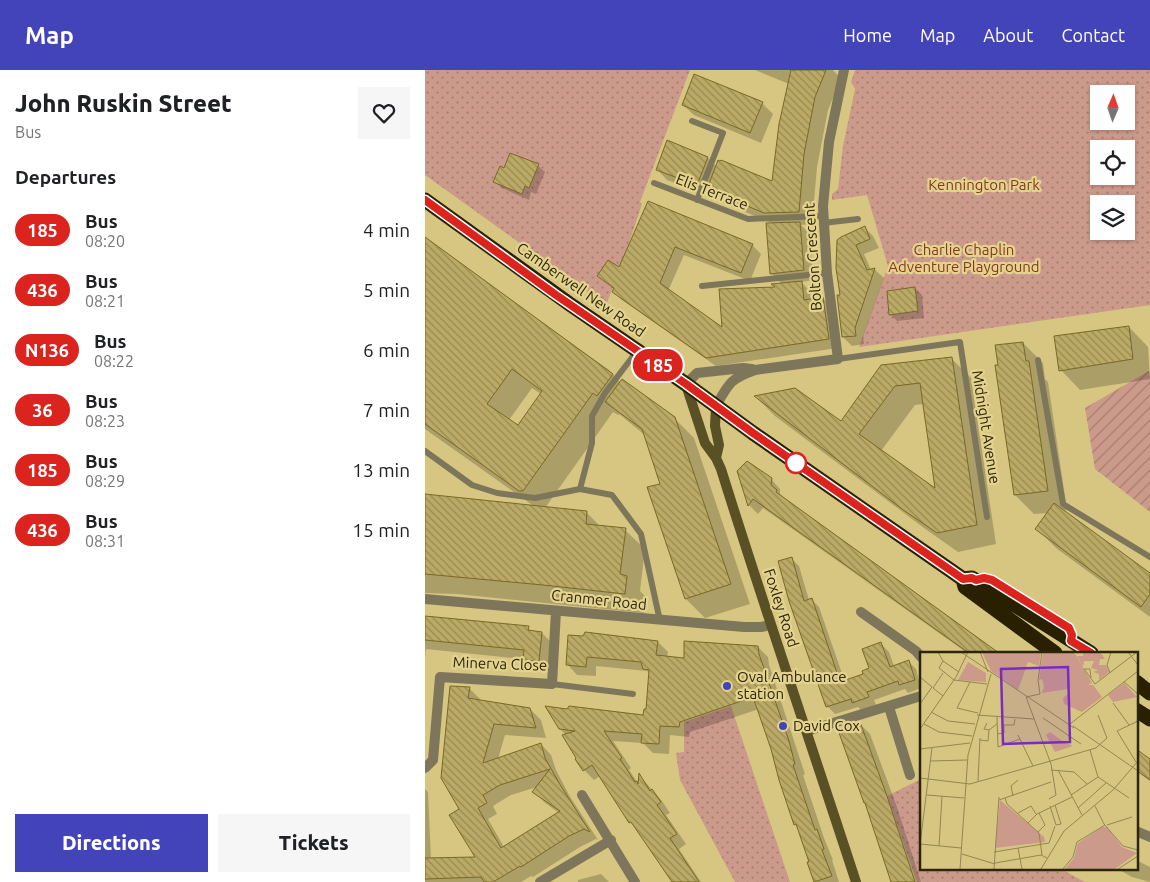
<!DOCTYPE html>
<html lang="en">
<head>
<meta charset="utf-8">
<style>
	:root { --surface:#fff; --page:#f6f6f6; --text:#202124; --muted:#757577; --accent:#4444ba }
	body { margin:0; font-family:Ubuntu,sans-serif; background:var(--page); color:var(--text); height:100vh; display:flex; flex-direction:column; font-size:19px; white-space:nowrap }
	* { box-sizing:border-box; margin:0 }
	p { font-size:16px; color:var(--muted) }
	.icon { flex:none; width:28px; height:28px; fill:none; stroke:currentColor; stroke-width:2; stroke-linecap:round; stroke-linejoin:round }
	.map { position:relative; flex:1; overflow:hidden }
	.drawer { display:flex; flex-direction:column; background:var(--surface); width:425px }
	.drawer>* { flex:none }
	.badge { padding:0 10px; border-radius:16px; font-size:18px; line-height:32px }
	.needle { width:32px; rotate:2deg }
	.tools { position:absolute; left:665px; top:15px; display:grid; gap:10px }
	.tools a { display:grid; place-items:center; width:45px; height:45px; border-radius:0px; background:var(--surface); box-shadow:0 1px 4px #0004; font-size:25px }
	.map>.badge { position:absolute; translate:-50% -50%; box-shadow:0 0 0 2px #fff }
	h2 { padding:0 15px; font-size:19px; line-height:45px }
	.round { display:grid; place-items:center; flex:none; width:52px; height:52px; border-radius:0px; background:var(--page) }
	.summary { display:flex; align-items:center; justify-content:space-between; height:85px; padding:0 15px }
	h1 { font-size:24px; font-weight:800; line-height:38px }
	.primary-button { display:flex; gap:10px; margin-top:auto; padding:10px 15px }
	.primary-button a { flex:1; height:58px; border-radius:0px; background:var(--accent); color:#fff; font-size:20px; font-weight:800; line-height:58px; text-align:center }
	.primary-button a+a { background:var(--page); color:var(--text) }
	ul { padding:0; list-style:none }
	li { display:flex; align-items:center; gap:15px; height:60px; padding:0 15px }
	li div { flex:1 }
	li b { display:block; font-size:19px }
	li em { font-style:normal }
	li .badge { min-width:55px; font-weight:700; text-align:center }
	header { display:flex; align-items:center; gap:30px; box-sizing:border-box; height:70px; padding:0 25px; background:var(--accent); color:#fff }
	header strong { font-size:24px }
	nav { display:flex; gap:28px; margin-inline-start:auto; font-size:18px }
	main { display:flex; flex:1; min-height:0 }
	.map>svg:first-child { display:block }
</style>
</head>
<body>
<header>
<strong>Map</strong>
<nav><a>Home</a><a>Map</a><a>About</a><a>Contact</a></nav>
</header>
<main>
<section class="drawer">
<div class="summary"><div><h1>John Ruskin Street</h1><p>Bus</p></div><a class="round"><svg class="icon" aria-label="heart" viewBox="0 0 24 24"><path d="M12 20l-8-8c-3-5 5-10 8-4 3-6 11-1 8 4z"/></svg></a></div>
<h2>Departures</h2>
<ul>
<li><span class="badge" style="background:#dc241f;color:#fff">185</span><div><b>Bus</b><p>08:20</p></div><em>4 min</em></li>
<li><span class="badge" style="background:#dc241f;color:#fff">436</span><div><b>Bus</b><p>08:21</p></div><em>5 min</em></li>
<li><span class="badge" style="background:#dc241f;color:#fff">N136</span><div><b>Bus</b><p>08:22</p></div><em>6 min</em></li>
<li><span class="badge" style="background:#dc241f;color:#fff">36</span><div><b>Bus</b><p>08:23</p></div><em>7 min</em></li>
<li><span class="badge" style="background:#dc241f;color:#fff">185</span><div><b>Bus</b><p>08:29</p></div><em>13 min</em></li>
<li><span class="badge" style="background:#dc241f;color:#fff">436</span><div><b>Bus</b><p>08:31</p></div><em>15 min</em></li>
</ul>
<div class="primary-button"><a>Directions</a><a>Tickets</a></div>
</section>
<div class="map">
<svg width="725" height="812" viewBox="0 0 725 812">
	<defs>
		<pattern id="park-dots" width="8" height="8" patternUnits="userSpaceOnUse" patternTransform="scale(1.25)"><rect width="8" height="8" fill="#cc9a8b"/><path d="M2 2h.1M6 6h.1" fill="none" stroke="#a67d70" stroke-width="1.8" stroke-linecap="round"/></pattern>
		<pattern id="garden-furrows" width="10" height="10" patternUnits="userSpaceOnUse" patternTransform="scale(1.25)"><rect width="10" height="10" fill="#cc9a8b"/><path d="M-1 1l2-2M0 10L10 0M9 11l2-2" fill="none" stroke="#a67d70"/></pattern>
		<pattern id="building-back-hatch" width="6" height="6" patternUnits="userSpaceOnUse" patternTransform="scale(1.25)"><rect width="6" height="6" fill="#baaa66"/><path d="M-1 5l2 2M0 0l6 6M5-1l2 2" fill="none" stroke="#978a52"/></pattern>
	</defs>
	<rect width="100%" height="100%" fill="#d7c681"/>
	<!-- park -->
	<path fill="url(#park-dots)" fill-rule="evenodd" d="M0 0H265L215 132 217 134 195 200 181 235 0 105Z
		M430 0H725V235L434 277 463 196 442 125 407 130V124L413 119 418 76 430 19 426 12ZM674 24H701V51H674ZM674 79H701V106H674ZM674 134H701V161H674Z
		M306 636 365 812H310L255 710 251 683 259 682V652Z
		M496 709V798H634L660 812H492L462 726Z"/>
	<!-- garden -->
	<path fill="url(#garden-furrows)" d="M724 301 725 304V442L670 399 660 338Z"/>
	<!-- shadow -->
	<path fill="#0003" fill-rule="evenodd" d="M330 0H408L416 9 403 40 392 97 387 154 376 155 385 164 388 210 376 212 385 221 386 230 398 228 406 237 412 278 291 296 197 230 189 222 190 220 174 206 195 199 223 133 327 175 336 184 325 211 259 185 243 221 298 259 357 214 346 203 349 154 296 132 285 120 283 125 242 110 232 99 243 72 283 88 292 97 348 113 364 14Z
		M337 33 348 44 336 73 269 45 258 35Z
		M113 96 120 102 111 124 106 122 104 130 77 118 70 112 80 99Z
		M439 157 448 166 454 178 439 184 446 200H450L459 208 438 267 439 274 427 276 418 267 416 226 412 198Z
		M0 169 184 300 196 313 249 348 269 368 325 534 280 548 261 529 236 415 221 366 194 344 193 345 188 342 120 438 161 442 176 457 200 460 220 479 215 521 221 527 219 543 32 524 0 523V425L110 437 0 359ZM107 318 116 324 93 356 84 350Z
		M490 218 497 225 499 248 472 251 465 244Z
		M704 257 723 277 725 309 655 320 636 300Z
		M598 273 618 293 620 309 623 312 642 440 638 441 725 505V547L631 478 611 458 623 443 609 444 590 425 574 296Z
		M526 288 546 308 571 474 533 482 499 458 350 346 331 327 416 353 456 296ZM499 334 512 421 456 381 490 335Z
		M313 402 346 409 355 419V424L361 430 572 583H542L338 438 333 444 324 435Z
		M366 488 374 496 384 530 386 529 394 537 420 612 440 605 446 599 456 574 464 582 469 596 483 591 491 599 496 618 483 623 480 619 449 630 451 635 436 640 433 637 410 644 402 636Z
		M0 547 103 558 107 562 117 563 127 573 124 601 110 600 98 589 1 579 0 587Z
		M144 566 233 572 243 582 242 587 260 589 333 577 343 587 344 595 373 683 380 704 378 705 399 768 408 790H407L414 812H390L384 793 386 792 373 757 370 754 334 639 265 662 264 667 245 665 244 684 228 683 218 673 188 671 206 698 204 700 215 716V706L237 731 245 743 241 745 261 774 254 779 276 812H248L212 759 205 752 175 706 169 710 159 700 141 665 135 659 219 647 222 640 225 604 222 601 171 596V606L152 605 142 594Z
		M44 618 55 629V631L105 639 116 650 121 668 80 665 73 689 116 674 126 685 131 700 144 725 173 770 171 769 155 777 108 807 106 806 96 812H0V719L3 722 6 789 52 788 36 739 18 708ZM112 717 109 721 119 732 134 743 79 777 63 749 72 744 68 736 86 725Z
		M435 654 445 664 472 737 496 812H468Z
		M711 680 725 690V711L711 701Z
		M711 790 725 797V812L707 807 691 798H711Z
		M176 804 184 812H153V810Z"/>
	<!-- building -->
	<path fill="url(#building-back-hatch)" stroke="#796923" fill-rule="evenodd" d="M366 0H401L390 27 379 84 374 142 339 143 282 119 293 90 295 91 296 90 347 111 354 54Z
		M269 4 338 32 325 63 257 35Z
		M242 70 283 87 272 115 231 100Z
		M85 83 114 94 104 118 100 116 97 124 68 112 75 96 79 98Z
		M223 131 328 174 316 203 250 177 235 213 297 257 294 219 350 217 346 214 377 211 379 230 398 227 404 269 281 288 187 222 189 218 172 206 183 190 194 197Z
		M375 152 379 200 345 204 341 153Z
		M440 156 445 169 431 175 442 200 450 198 430 258 431 266 417 267 412 225H415L411 198 412 170 416 167Z
		M0 167 188 304 172 326 168 323 98 421H94L0 354ZM87 299 117 321 93 355 62 334Z
		M490 217 493 241 464 245 462 221Z
		M704 256 708 289 634 301 629 266Z
		M598 272 601 291H604L623 421 589 425 570 295H573L570 275Z
		M527 287 552 455 512 463 477 439 329 326 370 318 416 351 456 295ZM495 313 499 342 510 418 434 364 470 316Z
		M197 309 250 347 306 514 260 529 222 417 235 414 217 359 180 332Z
		M322 391 347 408 346 415 352 420 351 422 574 583H544L328 429 323 436 312 401Z
		M0 424 162 441 161 454 201 458 195 504 202 506 200 524 118 515 0 504Z
		M629 433 725 503V524L716 537 610 459Z
		M367 487 379 531 387 528 415 612 438 604 437 601 444 598 437 579 456 572 465 597 484 590 490 610 474 615 473 611 442 622 444 627 427 633 426 629 401 637 364 531 353 491Z
		M0 546 104 556 103 560 117 562 114 591 98 590 99 580 0 570Z
		M160 562 233 571 231 585 259 588V571L333 576 334 584 364 671 370 694 368 695 390 760 392 759 399 779 397 780 407 806 389 812 382 792H384L371 754 369 755 354 710 346 679 328 627 255 652 254 657 235 656 234 674 216 673 217 664 179 661 197 688 195 689 210 712 212 711 213 714 214 703 225 721 227 719 236 732 232 735 252 764 245 768 274 812H247L206 752 204 753 167 695 158 701 150 689 151 688 137 665 150 661 134 659 120 636 142 639 144 636 218 645 219 639H221L224 600 218 599 216 592 162 587 161 597 141 595 143 565 158 566Z
		M25 616 45 617 43 628 105 638 111 658 69 654 58 693 116 673 120 688 134 713 165 762 159 759 144 766 96 797 95 796 68 812H59L56 807 0 809V788L50 787 24 745 34 739 16 708ZM125 699 107 722 135 741 76 778 53 738 62 733 58 725 75 715Z
		M435 652 462 726 490 812H466L440 733H439L413 660Z
		M711 679 725 689V710L711 700Z"/>
	<g fill="none" stroke-linecap="round" stroke-linejoin="round">
		<!-- lane -->
		<path stroke="#7d765b" stroke-width="6" d="M267 51 298 63 272 130
			M229 113 323 149 398 146
			M398 153 433 149
			M277 216 402 203
			M212 281 180 323 167 346V373L155 419 187 425 216 464 235 551
			M413 289 535 272 562 447
			M613 290 638 434 725 487
			M0 381 47 415 72 423 110 428 155 419
			M554 509 559 508 567 510 644 558 647 569
			M127 614 208 624"/>
		<!-- street -->
		<path stroke="#7d765b" stroke-width="10" d="M261 314 272 303 318 298 327 299
			M291 336C304 313 305 309 330 300L413 289 402 203 398 136 404 72 419 0
			M0 529 319 557H336L345 555
			M436 542 491 581 496 587
			M464 637 485 705
			M382 661 496 626
			M0 698 8 690 15 607 127 614 131 541
			M157 725 210 812
			M711 761 725 767
			M115 812 186 770"/>
		<!-- secondary -->
		<path stroke="#5a5026" stroke-width="10" d="M261 315 280 373 291 388 296 399C339 537 386 674 431 812
			M291 336 290 356 294 375 291 388"/>
		<!-- highway -->
		<path stroke="#282000" stroke-width="15" d="M0 130 146 235 261 314 328 363 528 502 538 509 547 508 666 583
			M538 509 540 517 630 583
			M711 612 725 623
			M711 640 725 649"/>
	</g>
	<g fill="none" stroke-linecap="round" stroke-linejoin="round">
		<!-- line casing -->
		<g stroke="#fff" stroke-width="11">
			<path id="line" d="M0 130 131 225 261 314 328 363 528 502 538 509 547 508 551 510 559 508 567 510 644 558 647 565 646 571 666 583"/>
		</g>
		<!-- line -->
		<use href="#line" stroke="#dc241f" stroke-width="8"/>
	</g>
	<!-- markers -->
	<circle fill="#fff" stroke="#dc241f" stroke-width="2.5" cx="371" cy="393" r="10"/>
	<g fill="#4444ba" stroke="#e4d38e" stroke-width="2">
		<circle cx="302" cy="616" r="5"/>
		<circle cx="358" cy="656" r="5"/>
	</g>
	<g text-anchor="middle" stroke-width="4.5" stroke-linejoin="round" paint-order="stroke">
		<!-- park labels -->
		<g font-size="15" fill="#863720" stroke="#e4d38e">
			<text x="559" y="120">Kennington Park</text>
			<text x="539" y="185">Charlie Chaplin<tspan x="539" dy="17">Adventure Playground</tspan></text>
		</g>
		<!-- street labels -->
		<g font-size="15" fill="#2c2609" stroke="#e4d38e">
			<text transform="translate(287 122) rotate(21)" y="5">Elis Terrace</text>
			<text transform="translate(388 187) rotate(-94)" y="5">Bolton Crescent</text>
			<text transform="translate(156 220) rotate(35)" y="5">Camberwell New Road</text>
			<text transform="translate(561 357) rotate(81)" y="5">Midnight Avenue</text>
			<text transform="translate(174 530) rotate(6)" y="5">Cranmer Road</text>
			<text transform="translate(356 538) rotate(72)" y="5">Foxley Road</text>
			<text transform="translate(75 594) rotate(2)" y="5">Minerva Close</text>
		</g>
		<!-- poi labels -->
		<g font-size="15" fill="#2c2609" stroke="#e4d38e" text-anchor="start">
			<text x="312" y="612">Oval Ambulance<tspan x="312" dy="17">station</tspan></text>
			<text x="368" y="661">David Cox</text>
		</g>
	</g>
	<!-- overview -->
	<g transform="translate(495 582)">
		<rect width="218" height="218" fill="#d7c681"/>
		<path d="M163 0H180L185 7H180L179 13H186L189 20 179 28V22L173 20 178 18 171 16 174 9H164L163 15 157 4H163Z" fill="#cc9a8b"/>
		<path d="M62 0H121L119 14 108 10 98 38 71 19ZM123 0H152L156 3 172 31 168 33H173L182 45 162 60 144 52 143 46 148 42V37L122 41 124 34 122 27 119 28ZM48 10 66 21V30L38 28ZM204 31 217 45 193 50 188 43ZM130 80 141 88 153 94 135 100 126 83ZM80 148 124 185 125 190 75 196ZM182 175H187L202 195 217 201 195 217H145L154 206 158 191Z" fill="#cc9a8b"/>
		<path fill="none" stroke="#938651" stroke-width="1" d="M18 0 23 9 39 20M41 0 154 76M60 0 68 20M122 0 118 28 120 42 106 45 131 112 136 143 129 147M208 0 218 13M23 9 19 16 34 28 67 32M164 17 175 32 217 0M164 17H170L171 26M190 21 187 13 191 0M0 25 12 35 0 52M50 30 37 56 58 61M204 30 218 42M23 44 13 36 23 21M193 51 209 73M11 60 28 69 55 72M57 63 114 67M77 65 78 95 100 87M123 66 161 92M67 71 64 77 69 78 77 72M4 72 19 80 52 84M150 72 218 19M153 74 218 119M0 77 36 25 48 0M77 82 84 81V73H94L95 67M98 83 113 114M60 88 68 89 69 78M0 97 50 91M170 98 178 125 209 146M11 109 47 108M216 110 197 79 218 69M131 118 154 120 167 132M138 118 162 163M0 126 50 132 176 96 187 86 178 63M58 129 60 86M7 143 44 146M151 143 178 125M93 144 91 134 98 128M85 146 87 152 119 181 122 203M79 148 131 130M130 154 136 173 141 172 135 153M175 154 184 172 203 194 218 198M158 156 186 131M98 161 111 154 116 162M108 171 117 162 152 145M187 173 212 165M118 180 125 173 119 161M0 192 41 196M0 193 12 96M19 194 22 144M98 196 102 217M74 200 129 191 135 174M42 202 75 212M75 211 121 203 127 206M40 217 48 103 71 22M74 217 79 145M121 217 144 179 193 138 218 109M143 217 153 205 157 190 185 173M198 217 218 204"/>
		<path fill="#7b2cbf" fill-opacity="0.15" stroke="#7b2cbf" stroke-width="2.5" d="M148 15 150 90 83 92 81 17Z"/>
		<rect width="218" height="218" fill="none" stroke="#2c2609" stroke-width="2.5"/>
	</g>
</svg>
<div class="tools">
<a><svg class="needle" viewBox="-14 -14 28 28"><path d="M0-13l5 13h-10z" fill="#e53935"/><path d="M0 13l5-13h-10z" fill="#757577"/></svg></a>
<a><svg class="icon" aria-label="locate" viewBox="0 0 24 24"><circle cx="12" cy="12" r="6"/><path d="M12 2v4M12 18v4M2 12h4M18 12h4"/></svg></a>
<a><svg class="icon" aria-label="layers" viewBox="0 0 24 24"><path d="M12 4l9 5-9 5-9-5zM3 14l9 5 9-5"/></svg></a>
</div>
<b class="badge" style="left:233px;top:295px;background:#dc241f;color:#fff">185</b>
</div>
</main>
</body>
</html>
